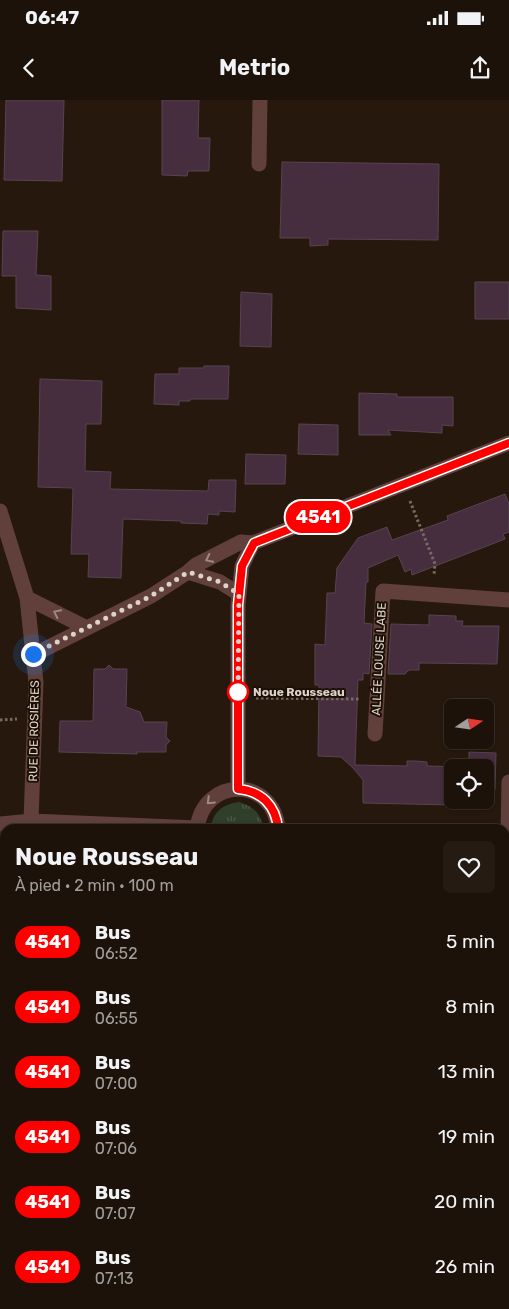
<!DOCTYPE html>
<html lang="fr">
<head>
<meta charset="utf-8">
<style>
	:root { --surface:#1c1209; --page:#251b12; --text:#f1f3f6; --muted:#a09e9c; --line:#3a322a }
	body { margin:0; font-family:Rubik,sans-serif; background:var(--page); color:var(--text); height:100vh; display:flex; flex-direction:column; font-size:19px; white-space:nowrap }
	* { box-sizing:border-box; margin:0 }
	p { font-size:16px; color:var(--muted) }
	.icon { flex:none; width:28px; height:28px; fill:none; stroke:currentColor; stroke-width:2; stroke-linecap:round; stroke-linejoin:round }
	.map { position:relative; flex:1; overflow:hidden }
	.details { position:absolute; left:0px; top:724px; width:510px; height:486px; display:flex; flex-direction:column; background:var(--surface); border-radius:15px 15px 0 0; box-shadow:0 1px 4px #0004,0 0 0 1px var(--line) }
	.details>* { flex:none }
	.badge { padding:0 10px; border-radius:16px; font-size:18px; line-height:32px }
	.needle { width:32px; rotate:77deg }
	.buttons { position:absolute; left:444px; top:599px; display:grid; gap:10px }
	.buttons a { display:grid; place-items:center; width:50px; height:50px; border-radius:8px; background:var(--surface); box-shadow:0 1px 4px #0004,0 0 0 1px var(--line); font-size:25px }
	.you { position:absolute; width:25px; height:25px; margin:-12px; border:4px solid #fff; border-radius:50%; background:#1a73e8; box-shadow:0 0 0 8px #1a73e833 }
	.map>.badge { position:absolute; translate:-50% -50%; box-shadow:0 0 0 2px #fff }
	.round { display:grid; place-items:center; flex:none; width:52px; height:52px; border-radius:8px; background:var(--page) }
	.head { display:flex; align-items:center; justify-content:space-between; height:85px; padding:0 15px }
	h1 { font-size:24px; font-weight:700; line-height:38px }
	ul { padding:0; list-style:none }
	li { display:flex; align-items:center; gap:15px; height:65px; padding:0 15px }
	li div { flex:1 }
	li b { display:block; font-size:19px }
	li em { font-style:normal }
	li .badge { min-width:55px; font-weight:700; text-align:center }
	.status { display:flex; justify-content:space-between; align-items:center; height:35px; padding:0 25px; background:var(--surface); direction:ltr }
	.status svg { height:14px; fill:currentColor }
	header { display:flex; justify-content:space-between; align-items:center; height:65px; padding:0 15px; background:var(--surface); font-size:22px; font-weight:700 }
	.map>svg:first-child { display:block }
</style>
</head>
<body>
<div class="status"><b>06:47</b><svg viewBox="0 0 49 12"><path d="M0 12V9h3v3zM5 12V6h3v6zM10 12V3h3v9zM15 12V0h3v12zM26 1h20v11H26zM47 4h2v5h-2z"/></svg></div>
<header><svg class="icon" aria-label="back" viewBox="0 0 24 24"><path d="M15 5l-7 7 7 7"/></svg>Metrio<svg class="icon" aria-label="share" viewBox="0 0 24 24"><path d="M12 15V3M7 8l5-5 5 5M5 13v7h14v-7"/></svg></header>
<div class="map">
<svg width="509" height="1209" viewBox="0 0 509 1209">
	<defs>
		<pattern id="grass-tufts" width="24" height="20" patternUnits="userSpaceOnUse" patternTransform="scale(1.25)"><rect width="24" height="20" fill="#303f2a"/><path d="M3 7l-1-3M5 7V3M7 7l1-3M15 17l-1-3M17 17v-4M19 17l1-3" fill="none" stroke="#4e5a48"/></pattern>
	</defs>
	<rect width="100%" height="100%" fill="#26180c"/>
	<!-- grass -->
	<path fill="url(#grass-tufts)" d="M239 702C253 706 262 714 263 729H211C212 712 223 704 239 702Z
		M340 1205H371L370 1209H339Z"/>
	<!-- building -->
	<path fill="#462e3f" stroke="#564450" d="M6 0H64L62 81 4 80Z
		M162 0H199L198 38H210L209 71H188L187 76 162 75Z
		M282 62 439 64 438 140 328 139V145L310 146V138H280Z
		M3 131H38L36 175 51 176V210L16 208V176H2Z
		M475 182H509V219H475Z
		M241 192 272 194 271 247 240 246Z
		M204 266H229L228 299H190V301H179V305L154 304 155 274H179V268H204Z
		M40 279 102 281 101 324H86L85 371 111 372 110 389 208 391 209 380H236L235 412 219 411V415L208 414 207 424 181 423V421L123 419 121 478 88 477 89 454H71L73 388 38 387Z
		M359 293 397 294V297H453V326L442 325V333L388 330 391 335H359Z
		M299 324 338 325V355L298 354Z
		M246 354 286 355 285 384H245Z
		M505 394 509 404V432L503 434 505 439 412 475 411 469 405 472 398 455 368 468V482H366L364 523 372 524 369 574 363 573V580H358L355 665 407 666V661H416L427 662V666L469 667V652L496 653 495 690H485V668H452V705L363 703V680L353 668 341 657 318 656 319 585H315V544L325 545 327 493H335L337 468 358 438 387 427 392 440 448 420 447 416Z
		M429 515 456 516V521H463L462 526H499L497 564 419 563V570H409L405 574H388L391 524 429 525Z
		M109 565 113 569H127L126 607 140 612 144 622H167L166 637 170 641 166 645V652H137V654L59 652 60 621H93L94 569H105Z"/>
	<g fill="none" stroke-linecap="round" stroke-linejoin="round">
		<!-- path -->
		<path stroke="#776b61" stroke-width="3" stroke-dasharray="2.5 2.5" stroke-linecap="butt" d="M410 401 435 464 434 475
			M256 598 359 599
			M0 620 17 619
			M0 757H5"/>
		<!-- minor -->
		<path stroke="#61403b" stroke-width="15" d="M259 64 260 0
			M0 411 27 498 33 555 36 582 31 721
			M188 472 220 482 239 494
			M27 498 87 528
			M33 555 151 496 188 472 196 465 241 442 253 443 509 343
			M375 634 383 491 509 500
			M238 689V505L242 466 253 443
			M0 724 31 721 197 728
			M197 729C203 676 274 676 278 729
			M508 734 509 682
			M0 895 5 890
			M505 963 509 966
			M0 1064H5
			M505 1181 509 1169
			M489 1205 500 1209
			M21 1209 24 1205
			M227 1209V1205"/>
	</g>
	<!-- one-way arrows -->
	<defs><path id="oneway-chevron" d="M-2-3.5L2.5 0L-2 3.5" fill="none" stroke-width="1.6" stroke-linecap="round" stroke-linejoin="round" transform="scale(1.25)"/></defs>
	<g stroke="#9f8a83">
		<use href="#oneway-chevron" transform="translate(209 459) rotate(154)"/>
		<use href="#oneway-chevron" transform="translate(57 513) rotate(-154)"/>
		<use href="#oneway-chevron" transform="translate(210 701) rotate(136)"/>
	</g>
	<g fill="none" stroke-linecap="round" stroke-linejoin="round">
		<!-- line casing -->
		<g stroke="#fff" stroke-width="11">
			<path id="line" d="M278 729C276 705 261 691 238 689V505L242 466 254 443 509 343"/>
		</g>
		<!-- line -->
		<use href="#line" stroke="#f00" stroke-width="8"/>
		<!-- walk -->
		<path stroke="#ddd3cb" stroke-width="5" stroke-dasharray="0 9" d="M33 554 151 496 188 472 220 482 239 494 238 598V592"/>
	</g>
	<!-- markers -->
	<circle fill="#fff" stroke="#f00" stroke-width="2.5" cx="238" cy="592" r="10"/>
	<g text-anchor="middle" stroke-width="4" stroke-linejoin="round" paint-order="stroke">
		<!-- street labels -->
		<g font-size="12" fill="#ddd3cb" stroke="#1c0f04">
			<text transform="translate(379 559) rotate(-87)" y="4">ALLÉE LOUISE LABE</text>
			<text transform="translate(34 631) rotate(-89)" y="4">RUE DE ROSIÈRES</text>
		</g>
		<!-- stop labels -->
		<g font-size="12" font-weight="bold" fill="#ddd3cb" stroke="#1c0f04" text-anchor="start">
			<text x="253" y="596">Noue Rousseau</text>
		</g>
	</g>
</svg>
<div class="buttons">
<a><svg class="needle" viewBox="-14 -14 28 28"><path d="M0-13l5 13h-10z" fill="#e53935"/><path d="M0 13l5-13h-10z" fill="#a09e9c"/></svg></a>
<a><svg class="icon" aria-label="locate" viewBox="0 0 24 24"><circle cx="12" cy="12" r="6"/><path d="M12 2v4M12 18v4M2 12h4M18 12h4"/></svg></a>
</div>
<div class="you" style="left:33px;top:554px"></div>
<b class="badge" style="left:318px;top:417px;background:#f00;color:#fff">4541</b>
<section class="details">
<div class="head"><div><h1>Noue Rousseau</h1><p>À pied · 2 min · 100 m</p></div><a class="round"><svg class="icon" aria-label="heart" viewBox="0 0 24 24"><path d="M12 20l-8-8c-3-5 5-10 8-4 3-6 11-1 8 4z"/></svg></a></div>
<ul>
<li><span class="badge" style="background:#f00;color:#fff">4541</span><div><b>Bus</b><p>06:52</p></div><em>5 min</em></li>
<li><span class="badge" style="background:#f00;color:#fff">4541</span><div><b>Bus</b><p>06:55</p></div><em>8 min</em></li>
<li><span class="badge" style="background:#f00;color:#fff">4541</span><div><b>Bus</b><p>07:00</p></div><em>13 min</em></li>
<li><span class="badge" style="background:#f00;color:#fff">4541</span><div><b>Bus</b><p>07:06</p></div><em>19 min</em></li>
<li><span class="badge" style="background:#f00;color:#fff">4541</span><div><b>Bus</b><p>07:07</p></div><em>20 min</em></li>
<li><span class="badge" style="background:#f00;color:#fff">4541</span><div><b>Bus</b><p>07:13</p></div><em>26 min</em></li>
</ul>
</section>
</div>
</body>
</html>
